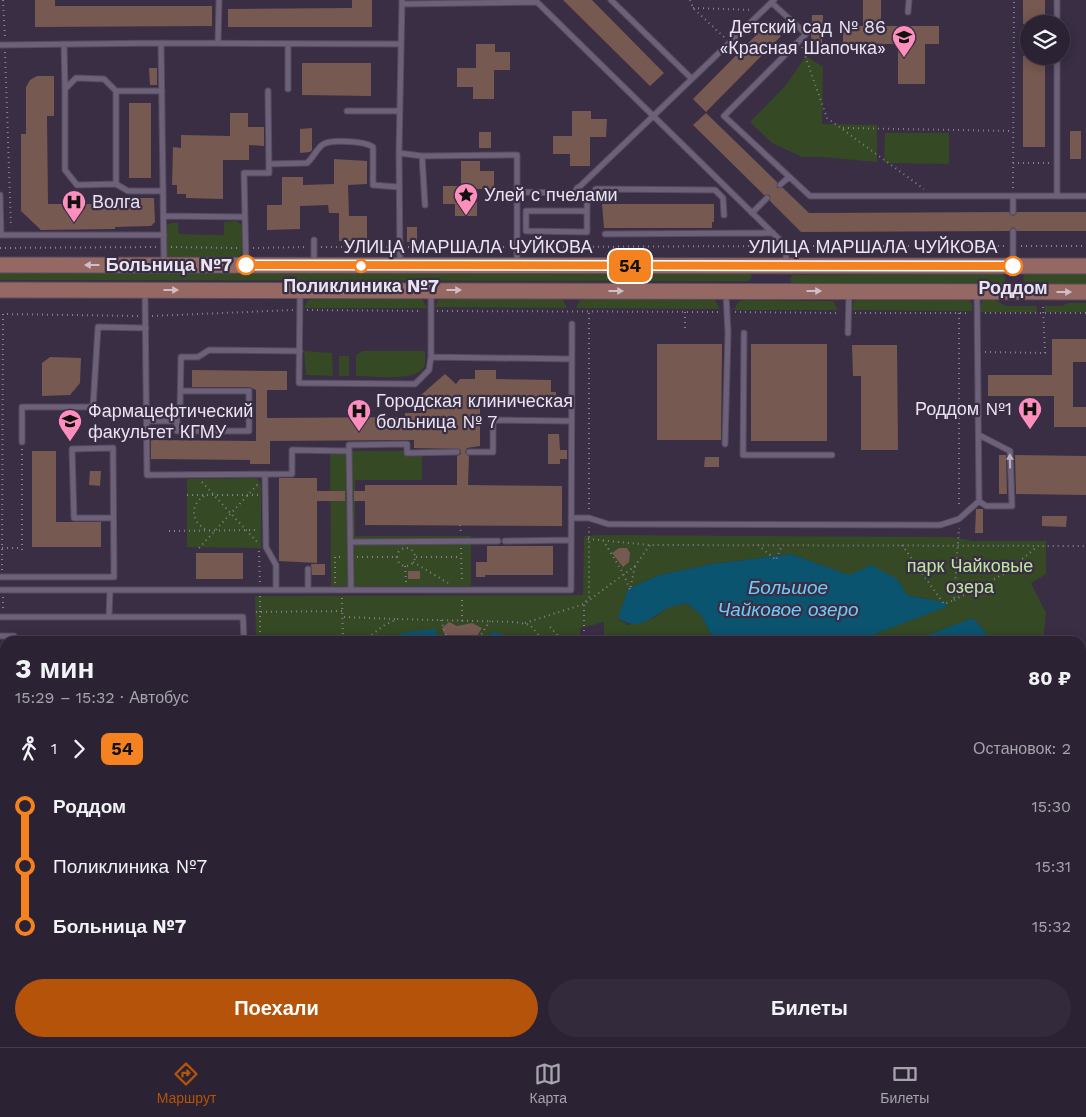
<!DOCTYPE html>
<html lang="ru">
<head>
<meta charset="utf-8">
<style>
	:root { --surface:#2b2233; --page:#332a3b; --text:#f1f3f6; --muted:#a6a4ac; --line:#473f4e; --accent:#b45309 }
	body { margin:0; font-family:"Work Sans",sans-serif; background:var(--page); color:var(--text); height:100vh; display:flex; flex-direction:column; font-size:19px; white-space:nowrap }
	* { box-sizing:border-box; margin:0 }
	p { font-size:16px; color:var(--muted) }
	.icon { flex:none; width:28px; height:28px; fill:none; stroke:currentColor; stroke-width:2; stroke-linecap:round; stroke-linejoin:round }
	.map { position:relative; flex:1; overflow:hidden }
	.details { position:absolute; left:0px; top:636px; width:1086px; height:411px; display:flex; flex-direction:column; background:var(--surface); border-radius:15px 15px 0 0; box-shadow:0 2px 12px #0003,0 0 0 1px var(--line) }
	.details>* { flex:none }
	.badge { padding:0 10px; border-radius:8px; font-size:18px; line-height:32px }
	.controls { position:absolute; left:1020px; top:15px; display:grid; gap:10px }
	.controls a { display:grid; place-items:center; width:50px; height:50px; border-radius:50%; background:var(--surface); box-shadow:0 2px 12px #0003,0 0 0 1px var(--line); font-size:25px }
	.map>.badge { position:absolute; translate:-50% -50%; box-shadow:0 0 0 2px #fff }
	.legs { display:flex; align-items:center; gap:8px; height:55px; padding:0 15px; font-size:16px }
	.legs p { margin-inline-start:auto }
	.head { display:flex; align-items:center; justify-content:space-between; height:85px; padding:0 15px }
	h1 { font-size:28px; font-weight:700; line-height:38px }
	.primary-button { display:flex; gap:10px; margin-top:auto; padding:10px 15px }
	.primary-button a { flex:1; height:58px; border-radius:30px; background:var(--accent); color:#fff; font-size:20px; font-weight:700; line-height:58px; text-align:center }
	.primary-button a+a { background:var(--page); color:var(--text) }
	ul { padding:0 15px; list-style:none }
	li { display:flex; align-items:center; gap:18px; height:60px; font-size:19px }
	li i { display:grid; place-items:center; width:8px; height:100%; margin:0 6px; background:currentColor }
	li i::after { content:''; width:12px; height:12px; margin:-6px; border:4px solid; border-radius:50%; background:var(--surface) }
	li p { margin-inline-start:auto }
	li:first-child i { background:linear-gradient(#0000 50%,currentColor 0) }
	li:last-child i { background:linear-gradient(currentColor 50%,#0000 0) }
	.menu { display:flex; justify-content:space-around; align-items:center; height:70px; border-top:1px solid var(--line); background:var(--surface); font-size:14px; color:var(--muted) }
	.menu a { display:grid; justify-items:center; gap:2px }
	.menu .active { color:var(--accent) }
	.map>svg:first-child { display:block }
</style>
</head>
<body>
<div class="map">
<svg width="1086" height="1047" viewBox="0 0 1086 1047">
	<rect width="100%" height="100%" fill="#392e44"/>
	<!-- green -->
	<path fill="#354924" d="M806 56 823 67 822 124 877 125V162L821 157H802L772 143 750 122 786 85Z
		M885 133H949V164L884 163Z
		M235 221 241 224 244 233 241 255 237 258 169 259 167 256V225L171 223H178L179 234 224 235V222Z
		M0 271 750 272 752 277 749 281 0 280Z
		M1025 273H1086V284H1026L1023 278Z
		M1002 274 1006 279 1003 284H792L790 279 793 275Z
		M440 298H562L567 308 434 307Z
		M860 298 968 299 972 304V311L851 310 854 301Z
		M314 299H422L427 308H304L308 300Z
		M586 299 715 300 720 309 576 308 580 300Z
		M993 299 1006 306H1037V312H979L982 300Z
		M743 300 833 301 838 310H734L738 302Z
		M1068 303H1086V312H1045V306H1062Z
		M304 351 332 353 333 376 306 375Z
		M363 351H425C425 356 426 363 424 367 416 382 372 376 356 376V355Z
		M339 356H349V376H339Z
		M330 451H422V480H355V536H471V586H331Z
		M257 478 261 484V548L187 547V479Z
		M602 535 951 537 974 541H1046V574L1031 583 1046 613 1043 641H993L973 618 911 641H873L872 635 945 607 929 599 907 595 897 579 849 575 791 554 712 564 659 575 628 589 618 619 628 625 653 618 669 607 688 603 701 615 712 636 708 641H604V622L580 628V641H256L255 596 583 595 584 536Z"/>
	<!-- water -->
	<path fill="#0b5470" d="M791 554 849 575 871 565 897 579 907 595 946 603V607L872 635 873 641H708L712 636 701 615 687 603C681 605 674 605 668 608 649 618 640 632 618 618L628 589 659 575 712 564Z
		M973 618 993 641H911Z
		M435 629 441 641H383L405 632Z
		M493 631 523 641H484Z"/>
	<!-- building -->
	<path fill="#765951" d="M35 0H55V6H212V26L35 27Z
		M352 0H372V27H228V9L352 8Z
		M563 0H592L664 73 650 86Z
		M863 0H881V26H939V44H925V84H898V44H843V26H863Z
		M1023 0H1045V24H1023Z
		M812 15H823L822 44H811Z
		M768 23 781 36 706 112 693 99Z
		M476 44H495V52H510V70H494V99H473V87H457V68H476Z
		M1023 56H1045V147H1023Z
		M302 63H371V96L302 95Z
		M149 68H157V85H150Z
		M37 76H54V116H47L48 204H123V198H154L155 222 151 226 115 227V229L41 230 21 211V134H26V87L30 80Z
		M129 103H151V178H129Z
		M572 111H591V119H607L606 137H590V166H570V154H553V136H572Z
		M230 113H248V127H264V146L249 145V160H223V199L186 198V194H177V185H172L173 147 181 148V135L230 136Z
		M706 113 777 182V188H783L809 213 1009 212 1013 216 1017 212H1086V231H1017L1013 227 1009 231 801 232 770 201V195H764L693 125Z
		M312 128V150L310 152 300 153V129Z
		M1070 131H1081V159H1070Z
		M479 132H491V148H479Z
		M334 159 367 161V184L348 185 349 216H367V241H339V213H329L328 205 300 206V229L267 230V205H282V177H303V185L334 184Z
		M461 161H480V171H494V189H477V216H455V204H443V186H461Z
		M602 204H714V222H712V228H604Z
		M407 227H417V242H407Z
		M1052 339H1086V362H1073V407H1086V427H1054V396H988V375H1052Z
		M657 344H722L721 440H657Z
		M751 344H827V441H751Z
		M852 345H897L898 450H861V376H853Z
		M50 357 81 358 80 383 70 395 42 396V363Z
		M192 370 287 371V390H267V418L405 417V413H422L414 401 445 374 456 384 460 379H475V370H496V379L551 380V392H556V405H545V401L480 400V446L467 448 465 452 469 456 468 485 562 486V526L365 525V501H354V491H365V485H457V456L461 454 460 449 414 448V440L270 441V464H250V460L151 459V440L256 441V390L249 387H192Z
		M548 434H559L560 450H567V459H560V464H548Z
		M32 451H56V522H101V547H32Z
		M999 455H1006L1007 494H999Z
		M1015 455 1086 456V495L1016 494Z
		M705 457H719V467H704Z
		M90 471H101L100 486 89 485Z
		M279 478H317V491H345V501H317V563L279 561Z
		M976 509H983V533H975Z
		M1042 516H1067L1066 527 1042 526Z
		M487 546H553V575H485V577H476V562H487Z
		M619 548H627L630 553 629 562 623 567 612 553Z
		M196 553H243V579H196Z
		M311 564H325V575H312Z
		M408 571H420V579H408Z
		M449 622 457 626 472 623 482 628 477 636 470 635 447 641 442 628Z"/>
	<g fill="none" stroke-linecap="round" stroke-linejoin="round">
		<!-- lane casing -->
		<g stroke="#554b5e" stroke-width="7">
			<path id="lane" d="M611 0 691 78
				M1057 0V24
				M772 3 806 34 724 116 810 196H1086
				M402 4 537 2 786 246V265
				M908 12 909 0
				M161 43 164 263
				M218 43 219 0
				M64 44 65 89
				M288 44V89
				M0 45 161 43 401 44
				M1057 56V196
				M116 91V184L77 185 65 170V89L76 78 104 79 116 91H162
				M347 111H399
				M399 153 422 156
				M269 164 307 163C313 158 316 150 322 145 330 139 365 141 373 147V185L398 187
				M116 184 128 191H163
				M780 185 789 177
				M577 188 587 198
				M517 192 573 193 774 0
				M0 195 1 235H164
				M1013 196V212
				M425 205 422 156 517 155V263
				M587 211H526V231L587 232V198L596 189 715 190 723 198 724 215
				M752 213 767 198
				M164 216 245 217
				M1013 231V263
				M605 234 773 233
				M314 240V264
				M246 263 244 173H269L268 91
				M400 264 399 153 402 0
				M145 293 147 475 292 474V450L349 451
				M300 293 299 383 415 384 429 370 431 357 570 359
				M431 293V357
				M977 294 979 501 986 506H1012L1010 451 979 435
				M744 333 743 455H832
				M848 333 849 293
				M147 421H177V409H180L181 357H198L209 350 300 351
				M177 421V431H249V391H181
				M22 442V407H93L98 327 146 328
				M725 444 728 333 726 294
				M469 452H493V420L570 421
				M265 474 266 547 276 565V590
				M571 518H589L608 524 940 525 959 519 979 501
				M505 541 571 540
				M350 542 498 541
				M308 569V590
				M0 577H114L113 448 72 449 74 518H113
				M0 590H571L572 324
				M351 590 349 445 407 444V453L457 452
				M109 616 110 590
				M0 617H243L244 641
				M0 636H14V641
				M0 690 5 688
				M1081 743H1086
				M0 764H5
				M0 1023 5 1016
				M117 1042V1047
				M264 1042V1047
				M291 1042V1047
				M425 1042V1047
				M483 1042V1047
				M768 1042V1047
				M315 1047V1042
				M580 1047V1042
				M667 1047V1042"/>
		</g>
		<!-- street casing -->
		<g stroke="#554b5e" stroke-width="12">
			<path id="street" d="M817 1047H1023"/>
		</g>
		<!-- secondary casing -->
		<g stroke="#554b5e" stroke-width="17">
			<path id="secondary" d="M0 265 1086 266
				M0 290 1086 292"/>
		</g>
		<!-- path -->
		<path stroke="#887f92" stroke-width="2" stroke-dasharray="1 4" stroke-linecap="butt" d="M3 0 5 38
			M690 0 693 8 725 38
			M693 8 753 10
			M802 47 827 118 924 189
			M5 52 11 227
			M843 128 1013 131
			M1013 163H1050
			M1013 188 1014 0
			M793 246H1006
			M1021 246H1086
			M171 247 239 248
			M321 247H394
			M408 247H509
			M523 247 776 246
			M0 248 156 247
			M253 248 306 247
			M307 310 422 311
			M437 311 720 312
			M685 312V332
			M735 312 840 313
			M855 313H970
			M959 313V508
			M985 313H1086
			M152 316 293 310
			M985 352 1045 353 1043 305
			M22 449V552
			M202 482 258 543
			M187 495H259
			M204 496C190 505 191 521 205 529
			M589 509V312
			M460 525 461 533
			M169 531 259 530
			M588 539 650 545 1086 546
			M603 540 623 573 630 590 635 566
			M758 545 776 560 782 545
			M902 545 944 604 954 600 959 528
			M2 548H22
			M199 548 258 484
			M461 548 462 583
			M397 557a9 9 0 1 1 18 0a9 9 0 1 1-18 0Z
			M259 551 260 584
			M357 557H397
			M416 557H461
			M413 562 448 583
			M405 566 406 582
			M2 570 3 314 138 316
			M335 583V557H344
			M260 596V641
			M3 597V610
			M342 598 343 641
			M954 600 1004 574 1038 546
			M256 612 343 611
			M344 617 396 619
			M441 620 448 640 467 636 477 641 490 621
			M462 621V598
			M525 623 584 604 635 566 650 545
			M550 627 563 641
			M260 640 342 639
			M364 641 383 626 397 619 516 622 530 625 544 641
			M584 641V604L589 597V527
			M3 644V682
			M3 697V757
			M3 772 4 1010
			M1081 924H1086
			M1081 1028H1086
			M4 1047V1029
			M633 1047V1042"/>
		<!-- lane -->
		<use href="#lane" stroke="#6d6079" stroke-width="5"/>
		<!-- street -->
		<use href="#street" stroke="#6d6079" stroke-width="10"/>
		<!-- secondary -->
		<use href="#secondary" stroke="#956864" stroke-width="15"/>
	</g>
	<!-- one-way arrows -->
	<defs><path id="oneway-solid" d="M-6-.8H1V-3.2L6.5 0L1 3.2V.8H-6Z" transform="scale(1.25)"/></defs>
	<g fill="#d0bec7">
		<use href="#oneway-solid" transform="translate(92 265) rotate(180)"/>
		<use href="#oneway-solid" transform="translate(171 290)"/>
		<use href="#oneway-solid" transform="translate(454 290)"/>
		<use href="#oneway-solid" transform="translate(616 291)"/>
		<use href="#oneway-solid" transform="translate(814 291)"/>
		<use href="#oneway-solid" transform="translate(1064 292)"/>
	</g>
	<use fill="#b8afc1" href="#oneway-solid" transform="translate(1010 461) rotate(-91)"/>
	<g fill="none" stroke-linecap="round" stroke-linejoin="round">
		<!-- line-1 casing -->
		<g stroke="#fff" stroke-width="11">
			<path id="line-1" d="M246 265 1013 266"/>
		</g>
		<!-- line-1 -->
		<use href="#line-1" stroke="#f58220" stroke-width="8"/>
	</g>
	<!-- icons -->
	<defs>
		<g id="school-pin" transform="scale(1.25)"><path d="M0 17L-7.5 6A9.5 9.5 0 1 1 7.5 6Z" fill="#fe8ebc" stroke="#392e44"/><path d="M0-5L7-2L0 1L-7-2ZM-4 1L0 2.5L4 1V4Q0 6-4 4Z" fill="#111"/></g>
		<g id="sight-pin" transform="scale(1.25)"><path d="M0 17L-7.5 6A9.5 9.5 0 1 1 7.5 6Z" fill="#fe8ebc" stroke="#392e44"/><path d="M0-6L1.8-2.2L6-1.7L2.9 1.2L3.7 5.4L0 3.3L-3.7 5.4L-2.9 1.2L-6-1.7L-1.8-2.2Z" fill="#111"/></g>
		<g id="hospital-pin" transform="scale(1.25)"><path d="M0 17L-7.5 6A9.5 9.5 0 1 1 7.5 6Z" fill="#fe8ebc" stroke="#392e44"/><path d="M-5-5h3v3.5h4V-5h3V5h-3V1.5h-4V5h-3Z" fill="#111"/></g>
		<g id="university-pin" transform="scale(1.25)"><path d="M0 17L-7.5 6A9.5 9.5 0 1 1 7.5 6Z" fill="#fe8ebc" stroke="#392e44"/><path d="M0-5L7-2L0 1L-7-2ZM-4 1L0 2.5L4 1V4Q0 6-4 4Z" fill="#111"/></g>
	</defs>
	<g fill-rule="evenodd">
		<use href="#school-pin" x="904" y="37"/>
		<use href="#sight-pin" x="466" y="195"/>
		<use href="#hospital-pin" x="74" y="202"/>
		<use href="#hospital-pin" x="1030" y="409"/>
		<use href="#hospital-pin" x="359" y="411"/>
		<use href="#university-pin" x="70" y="421"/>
	</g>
	<!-- markers -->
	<g fill="#fff" stroke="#f58220" stroke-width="2.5">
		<circle cx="246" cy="265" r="9"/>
		<circle cx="361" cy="266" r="6"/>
		<circle cx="1013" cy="266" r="9"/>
	</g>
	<g text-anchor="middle" stroke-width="4.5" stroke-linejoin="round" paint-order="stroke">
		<!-- poi labels -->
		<g font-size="18" fill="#eae3f1" stroke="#392e44" text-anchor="start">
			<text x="886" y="33" text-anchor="end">Детский сад № 86<tspan x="886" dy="21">«Красная Шапочка»</tspan></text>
			<text x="484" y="201">Улей с пчелами</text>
			<text x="92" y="208">Волга</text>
			<text x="376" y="407">Городская клиническая<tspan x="376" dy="21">больница № 7</tspan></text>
			<text x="1012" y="415" text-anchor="end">Роддом №1</text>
			<text x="88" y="417">Фармацефтический<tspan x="88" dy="21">факультет КГМУ</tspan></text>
		</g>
		<!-- street labels -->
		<g font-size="18" fill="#eae3f1" stroke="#392e44">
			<text x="468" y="253">УЛИЦА МАРШАЛА ЧУЙКОВА</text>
			<text x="873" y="253">УЛИЦА МАРШАЛА ЧУЙКОВА</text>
		</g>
		<!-- stop labels -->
		<g font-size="18" font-weight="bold" fill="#eae3f1" stroke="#392e44">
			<text x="232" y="271" text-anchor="end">Больница №7</text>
			<text x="361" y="292">Поликлиника №7</text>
			<text x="1013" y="294">Роддом</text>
		</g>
		<!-- park labels -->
		<g font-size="18" fill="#bee79b" stroke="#392e44">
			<text x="970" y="572">парк Чайковые<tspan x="970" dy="21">озера</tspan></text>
		</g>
		<!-- water labels -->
		<g font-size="19" font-style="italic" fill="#6dccf9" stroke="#392e44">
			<text x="788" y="594">Большое<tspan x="788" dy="22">Чайковое озеро</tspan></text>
		</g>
	</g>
</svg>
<div class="controls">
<a><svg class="icon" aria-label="layers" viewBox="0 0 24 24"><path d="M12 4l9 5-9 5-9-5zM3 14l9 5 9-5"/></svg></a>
</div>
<b class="badge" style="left:630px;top:266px;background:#f58220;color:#111">54</b>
<section class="details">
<div class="head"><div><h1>3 мин</h1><p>15:29 – 15:32 · Автобус</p></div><b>80 ₽</b></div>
<div class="legs"><svg class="icon" aria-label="walk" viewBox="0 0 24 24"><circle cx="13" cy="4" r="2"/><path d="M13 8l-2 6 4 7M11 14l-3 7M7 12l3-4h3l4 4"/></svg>1<svg class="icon" aria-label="forward" viewBox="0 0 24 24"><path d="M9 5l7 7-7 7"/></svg><b class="badge" style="background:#f58220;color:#111">54</b><p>Остановок: 2</p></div>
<ul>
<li><i style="color:#f58220"></i><b>Роддом</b><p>15:30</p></li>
<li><i style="color:#f58220"></i><span>Поликлиника №7</span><p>15:31</p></li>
<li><i style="color:#f58220"></i><b>Больница №7</b><p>15:32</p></li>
</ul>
<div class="primary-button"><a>Поехали</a><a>Билеты</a></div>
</section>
</div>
<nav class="menu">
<a class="active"><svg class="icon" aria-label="directions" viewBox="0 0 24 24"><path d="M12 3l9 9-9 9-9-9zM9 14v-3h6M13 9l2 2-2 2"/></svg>Маршрут</a>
<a><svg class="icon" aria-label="map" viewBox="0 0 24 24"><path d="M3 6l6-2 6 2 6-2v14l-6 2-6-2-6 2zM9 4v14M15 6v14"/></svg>Карта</a>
<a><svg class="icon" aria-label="tickets" viewBox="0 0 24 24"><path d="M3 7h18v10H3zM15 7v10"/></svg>Билеты</a>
</nav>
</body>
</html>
